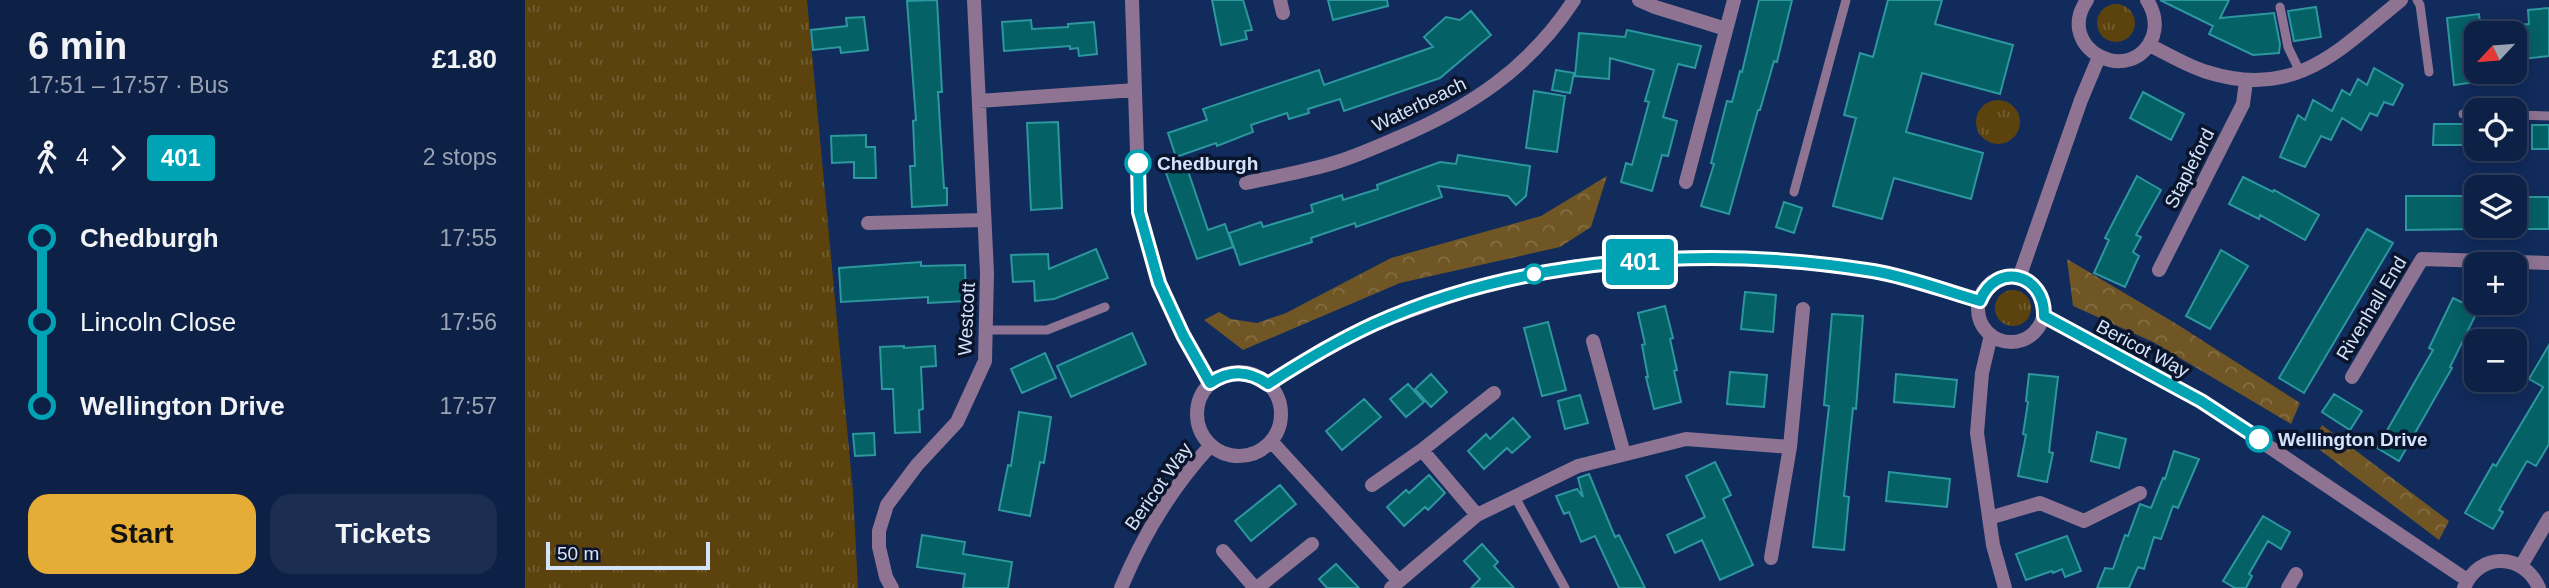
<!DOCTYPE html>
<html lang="en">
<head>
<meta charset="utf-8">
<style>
	:root { --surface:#0d2045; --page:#1b2d50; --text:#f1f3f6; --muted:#9aa3b3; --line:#2d3e5e; --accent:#e5ad36 }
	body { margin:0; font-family:Arial,sans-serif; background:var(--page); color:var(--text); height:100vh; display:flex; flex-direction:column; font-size:26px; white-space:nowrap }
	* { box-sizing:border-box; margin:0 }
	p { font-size:23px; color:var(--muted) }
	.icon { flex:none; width:38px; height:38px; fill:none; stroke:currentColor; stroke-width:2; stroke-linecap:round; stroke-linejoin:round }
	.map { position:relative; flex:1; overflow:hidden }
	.drawer { display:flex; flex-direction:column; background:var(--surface); width:525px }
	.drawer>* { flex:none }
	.badge { padding:0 14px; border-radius:5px; font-size:24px; line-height:46px }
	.needle { width:46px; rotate:244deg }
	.fabs { position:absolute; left:1939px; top:21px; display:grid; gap:14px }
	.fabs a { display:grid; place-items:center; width:63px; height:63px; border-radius:14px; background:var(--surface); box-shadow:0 4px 18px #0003,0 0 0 2px var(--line); font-size:35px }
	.scale { position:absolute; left:21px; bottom:18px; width:164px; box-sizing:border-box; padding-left:7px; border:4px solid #d4e3fc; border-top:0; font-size:19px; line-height:24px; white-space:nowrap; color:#d4e3fc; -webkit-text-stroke:5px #0a152b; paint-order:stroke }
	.map>.badge { position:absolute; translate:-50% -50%; box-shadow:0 0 0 4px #fff }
	.legs { display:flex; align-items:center; gap:10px; height:77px; padding:0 28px; font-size:23px }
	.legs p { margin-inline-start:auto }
	.head { display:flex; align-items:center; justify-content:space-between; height:119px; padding:0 28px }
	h1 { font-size:38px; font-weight:600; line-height:52px }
	.action { display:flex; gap:14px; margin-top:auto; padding:14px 28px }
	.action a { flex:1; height:80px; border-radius:21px; background:var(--accent); color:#111; font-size:28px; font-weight:600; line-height:80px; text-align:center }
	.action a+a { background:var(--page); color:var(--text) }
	ul { padding:0 28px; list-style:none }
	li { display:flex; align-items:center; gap:24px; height:84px; font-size:26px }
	li i { display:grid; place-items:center; width:10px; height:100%; margin:0 9px; background:currentColor }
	li i::after { content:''; width:18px; height:18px; margin:-9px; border:5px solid; border-radius:50%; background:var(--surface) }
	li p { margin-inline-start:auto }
	li:first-child i { background:linear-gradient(#0000 50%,currentColor 0) }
	li:last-child i { background:linear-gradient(currentColor 50%,#0000 0) }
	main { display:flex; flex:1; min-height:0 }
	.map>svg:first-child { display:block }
</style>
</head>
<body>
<main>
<section class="drawer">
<div class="head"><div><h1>6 min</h1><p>17:51 – 17:57 · Bus</p></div><b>£1.80</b></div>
<div class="legs"><svg class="icon" aria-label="walk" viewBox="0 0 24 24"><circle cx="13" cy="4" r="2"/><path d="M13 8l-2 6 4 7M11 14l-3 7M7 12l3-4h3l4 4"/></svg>4<svg class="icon" aria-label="forward" viewBox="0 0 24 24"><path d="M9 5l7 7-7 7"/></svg><b class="badge" style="background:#00a3b4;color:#fff">401</b><p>2 stops</p></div>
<ul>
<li><i style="color:#00a3b4"></i><b>Chedburgh</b><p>17:55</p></li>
<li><i style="color:#00a3b4"></i><span>Lincoln Close</span><p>17:56</p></li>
<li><i style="color:#00a3b4"></i><b>Wellington Drive</b><p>17:57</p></li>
</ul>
<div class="action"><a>Start</a><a>Tickets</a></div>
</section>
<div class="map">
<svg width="2024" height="588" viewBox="0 0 2024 588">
	<defs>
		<pattern id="grass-tufts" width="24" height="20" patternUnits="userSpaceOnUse" patternTransform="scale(1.75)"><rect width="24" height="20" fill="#5c430e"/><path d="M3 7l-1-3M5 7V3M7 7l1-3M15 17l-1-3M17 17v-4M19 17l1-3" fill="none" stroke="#725e32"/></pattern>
		<pattern id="forest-crowns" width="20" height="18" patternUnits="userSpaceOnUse" patternTransform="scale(1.75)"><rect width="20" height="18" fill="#705624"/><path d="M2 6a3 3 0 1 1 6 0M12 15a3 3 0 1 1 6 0" fill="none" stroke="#846e45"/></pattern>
	</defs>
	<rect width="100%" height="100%" fill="#112b5c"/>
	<!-- grass -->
	<path fill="url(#grass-tufts)" d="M0 0H282L328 492 333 588H0Z
		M1572 23a19 19 0 1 1 38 0a19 19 0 1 1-38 0Z
		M1451 122a22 22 0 1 1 44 0a22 22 0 1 1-44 0Z
		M1470 308a18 18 0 1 1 36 0a18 18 0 1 1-36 0Z"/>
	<!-- forest -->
	<path fill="url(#forest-crowns)" d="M1082 176 1066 227 1035 247 875 283 718 350 679 320 694 312 706 319 732 323 761 313 866 258 1016 216Z
		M1542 259 1650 323 1775 403 1766 424 1628 342 1548 306Z
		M1797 425 1924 521 1914 540 1787 444Z"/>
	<!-- building -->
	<path fill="#046166" stroke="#2c979f" stroke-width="2" d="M412 0 417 92H413L419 188H422V205L387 207 385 166H390L388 121 391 120 382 1Z
		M687 0H718L727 30 720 31 722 39 696 45Z
		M803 0H862L863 6 808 20Z
		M1234 0H1267L1252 62 1249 61 1235 110H1233L1204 214 1176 206 1189 164 1186 163 1202 101 1207 102 1215 71 1217 72Z
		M1363 0H1417L1410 24 1488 45 1475 94 1397 73 1381 132 1458 153 1446 199 1369 178 1357 219 1308 206 1331 118 1319 115 1335 53 1348 57Z
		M1635 0H1704L1695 18 1749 13 1755 44 1754 53 1728 55 1684 34 1688 26Z
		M1791 7 1796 37 1769 41 1763 11Z
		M2024 8V56L1990 60V25L2004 24 2003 10Z
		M946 11 966 35 915 78 819 111 815 99 783 109 784 113 764 119 762 113 726 125 728 132 692 146 691 143 651 157 643 133 682 120 678 109 794 70 799 85 908 47 899 37 921 17 935 20Z
		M1954 14 1956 33H1951V82L1929 85 1922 18Z
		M339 17 343 50 316 53 315 47 288 50 286 30 322 26 321 18Z
		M506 20 507 29 543 27V24L569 22 572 54 554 56 553 48 545 49V46L479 51 477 22Z
		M1102 30 1176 46 1170 68 1153 64 1138 117 1152 121 1143 156 1137 155 1127 191 1096 182 1101 163 1107 165 1124 102 1120 101 1129 70 1085 58 1084 79 1050 76 1054 33 1100 37Z
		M1849 68 1878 85 1868 105 1859 102 1852 116 1845 113 1836 130 1817 118 1806 140 1796 136 1780 167 1755 157 1773 115 1780 120 1788 100 1807 111 1817 90 1825 95 1833 79 1842 85Z
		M1031 70 1049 73 1045 93 1027 90Z
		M1009 91 1040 96 1032 152 1001 148Z
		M1618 92 1659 114 1646 140 1605 118Z
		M533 122 537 208 506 210 502 123Z
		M1909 124H1951V145H1908Z
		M2007 125H2024V149H2007Z
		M341 135V147H350L351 178H329V162L307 163 306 136Z
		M933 155 1005 166 1001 196 991 205 983 196 913 186 917 197 831 227 830 223 786 238 787 242 715 265 704 233 736 222 738 227 788 212 786 205 817 195 818 200 853 189 852 185 915 162 931 164Z
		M660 162 683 230 700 224 708 247 672 259 640 170Z
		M1612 176 1636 190 1611 235 1616 237 1608 252 1614 256 1600 287 1569 273 1584 240 1580 238Z
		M1718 177 1748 192 1749 190 1794 215 1780 240 1735 215 1734 219 1704 204Z
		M1881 196H1951V229L1881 230Z
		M1990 197H2024V229H1990Z
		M1259 202 1277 208 1269 233 1251 227Z
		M1842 229 1868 243 1779 393 1754 378Z
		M571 249 583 278 529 299 510 301 509 281 488 282 486 255 523 254 524 269Z
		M1696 250 1723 266 1685 329 1661 316Z
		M396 262V266L440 265 441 301 403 303V297L316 302 314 268Z
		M1220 292 1251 295 1248 332 1216 329Z
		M1928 298 1953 310 1925 367 1927 368 1874 461 1852 448 1908 350 1904 348Z
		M1140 306 1148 338 1145 339 1152 370 1149 371 1156 402 1129 409 1121 377H1123L1117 345 1120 344 1113 313Z
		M1307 314 1338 316 1331 409 1328 408 1319 496 1324 497 1319 550 1288 547 1304 406 1299 405Z
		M1023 322 1041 390 1017 396 999 328Z
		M607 333 621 364 546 397 532 366Z
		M2024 345V444L2011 466 2002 461 1974 510 1978 512 1968 529 1940 513 1968 464 1971 466 2018 387 2004 379Z
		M379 346V348L410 346 411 366 396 367 398 409 394 410 395 432 370 433 368 389H357L355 347Z
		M520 353 531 378 497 393 486 369Z
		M1205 372 1242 375 1239 407 1202 404Z
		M906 374 922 392 906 407 890 389Z
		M1371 374 1432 380 1429 407 1369 402Z
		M1504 374 1533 377 1524 452 1528 453 1522 482 1493 476 1501 435 1498 434 1503 402 1501 401Z
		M883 384 899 402 881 417 865 399Z
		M1809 394 1837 411 1825 430 1797 412Z
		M1055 395 1063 423 1040 429 1033 401Z
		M839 399 856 417 817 450 801 431Z
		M494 412 526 417 519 463 515 462 505 516 474 510 483 465 486 466Z
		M988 418 1005 437 987 453 982 448 959 469 943 451 961 434 965 439Z
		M1572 432 1601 439 1594 468 1566 461Z
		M349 433 350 455 330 456 328 434Z
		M1649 451 1674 459 1653 508 1648 506 1636 539 1629 537 1619 569 1613 567 1604 588H1572L1580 568 1588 569 1600 535 1603 536 1615 504 1626 508 1638 478 1640 479Z
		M1190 462 1206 495 1198 499 1228 565 1195 580 1177 540 1150 553 1142 535 1180 517 1161 476Z
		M1364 472 1425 479 1422 507 1361 501Z
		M1064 474 1090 537 1094 535 1120 588H1094L1070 536 1056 542 1044 512 1039 514 1031 496 1052 489 1058 497 1053 478Z
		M904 475 920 493 903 510 900 507 879 526 862 507 881 490 884 493Z
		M755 485 771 504 726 541 710 521Z
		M1738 516 1765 532 1756 549 1743 541 1724 574 1727 576 1721 588H1710L1698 581Z
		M397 535 440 542 438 554 487 562 483 588H438L440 574 392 567Z
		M1542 536 1556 571 1540 577 1537 569 1528 573 1527 571 1501 580 1491 554Z
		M957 544 973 562 969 566 989 588H946L955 579 939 561Z
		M811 564 834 588H802L794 579Z"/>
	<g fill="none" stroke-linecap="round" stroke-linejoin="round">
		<!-- service -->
		<path stroke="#8e7392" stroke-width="9" d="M1892 0 1895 5 1904 72
			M1755 7 1763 47 1775 72
			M1938 114 1951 115
			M1990 115 2024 116
			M1269 192 1321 0
			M461 330H522L580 307
			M990 497 1040 588"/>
		<!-- minor -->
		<path stroke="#8e7392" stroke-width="14" d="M607 0 614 212 634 283 658 335 685 383
			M755 0 758 13
			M1114 0 1130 7 1201 29
			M1562 0C1528 49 1608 89 1628 36 1632 23 1629 11 1622 0
			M1624 45C1643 54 1662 66 1682 72 1770 100 1813 51 1876 0
			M454 101 610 90
			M1161 182 1209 0
			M721 183C749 177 777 172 805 164 827 158 849 148 870 139 944 108 1004 69 1049 0
			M343 223 459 220
			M1634 270 1718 104 1721 81
			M1453 309a33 33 0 1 1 66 0a33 33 0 1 1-66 0Z
			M1494 278 1556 100 1574 57
			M1519 316 1676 401 1942 580
			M1466 335 1457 373 1452 433 1468 545 1480 588
			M1068 341 1099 454
			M672 414a42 42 0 1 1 84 0a42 42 0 1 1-84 0Z
			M1827 377 1897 259 2024 263
			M743 384 798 349 851 323 935 293 1000 276 1053 266 1185 257 1283 263 1351 271 1455 301
			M746 441 873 580
			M897 450 952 515
			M847 485 897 450 969 393
			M1464 518 1515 503 1559 521 1615 493
			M698 551 730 588
			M1246 558 1265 447 1278 309
			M1996 566 2024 518
			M367 588 361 577 354 547V531L362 505 392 465 432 422 460 361 462 273 449 0
			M596 588C618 535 647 487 686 445
			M732 588 787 544
			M866 588 952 515 1053 466 1161 439 1265 447
			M1763 588 1771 574
			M1939 588C1954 551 1999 553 2014 588"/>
	</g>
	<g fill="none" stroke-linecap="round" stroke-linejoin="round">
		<!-- line-1 casing -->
		<g stroke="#fff" stroke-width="16">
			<path id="line-1" d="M613 163 614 212 634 283 658 335 685 383C705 370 723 370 743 384 777 362 812 341 849 324 1000 256 1186 245 1348 271 1384 277 1420 291 1455 301 1471 261 1520 273 1519 316L1676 401 1734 439"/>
		</g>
		<!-- line-1 -->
		<use href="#line-1" stroke="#00a3b4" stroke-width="10"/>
	</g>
	<!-- markers -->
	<g fill="#fff" stroke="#00a3b4" stroke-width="3.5">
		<circle cx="613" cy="163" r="12"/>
		<circle cx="1009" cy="274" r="9"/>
		<circle cx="1734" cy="439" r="12"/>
	</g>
	<g text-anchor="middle" stroke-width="7" stroke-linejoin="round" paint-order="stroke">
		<!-- street labels -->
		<g font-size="19" fill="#d4e3fc" stroke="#0a152b">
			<text transform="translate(894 104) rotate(-26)" y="7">Waterbeach</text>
			<text transform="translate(1664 168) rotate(-63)" y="7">Stapleford</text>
			<text transform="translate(1846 308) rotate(-59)" y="7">Rivenhall End</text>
			<text transform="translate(441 319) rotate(-87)" y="7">Westcott</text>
			<text transform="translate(1618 348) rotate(28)" y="7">Bericot Way</text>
			<text transform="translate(633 486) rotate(-55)" y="7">Bericot Way</text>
		</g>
		<!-- stop labels -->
		<g font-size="19" font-weight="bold" fill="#d4e3fc" stroke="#0a152b" text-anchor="start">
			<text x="632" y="170">Chedburgh</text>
			<text x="1753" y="446">Wellington Drive</text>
		</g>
	</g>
</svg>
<div class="fabs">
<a><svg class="needle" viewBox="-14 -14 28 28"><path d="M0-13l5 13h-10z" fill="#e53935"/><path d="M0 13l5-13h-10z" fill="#9aa3b3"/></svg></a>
<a><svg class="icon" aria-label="locate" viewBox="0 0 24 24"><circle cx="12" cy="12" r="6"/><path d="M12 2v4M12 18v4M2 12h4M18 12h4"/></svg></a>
<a><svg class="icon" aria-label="layers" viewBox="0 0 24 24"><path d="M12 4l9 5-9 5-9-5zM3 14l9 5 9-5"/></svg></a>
<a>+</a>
<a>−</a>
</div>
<div class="scale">50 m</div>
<b class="badge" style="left:1115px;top:262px;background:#00a3b4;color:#fff">401</b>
</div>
</main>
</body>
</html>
